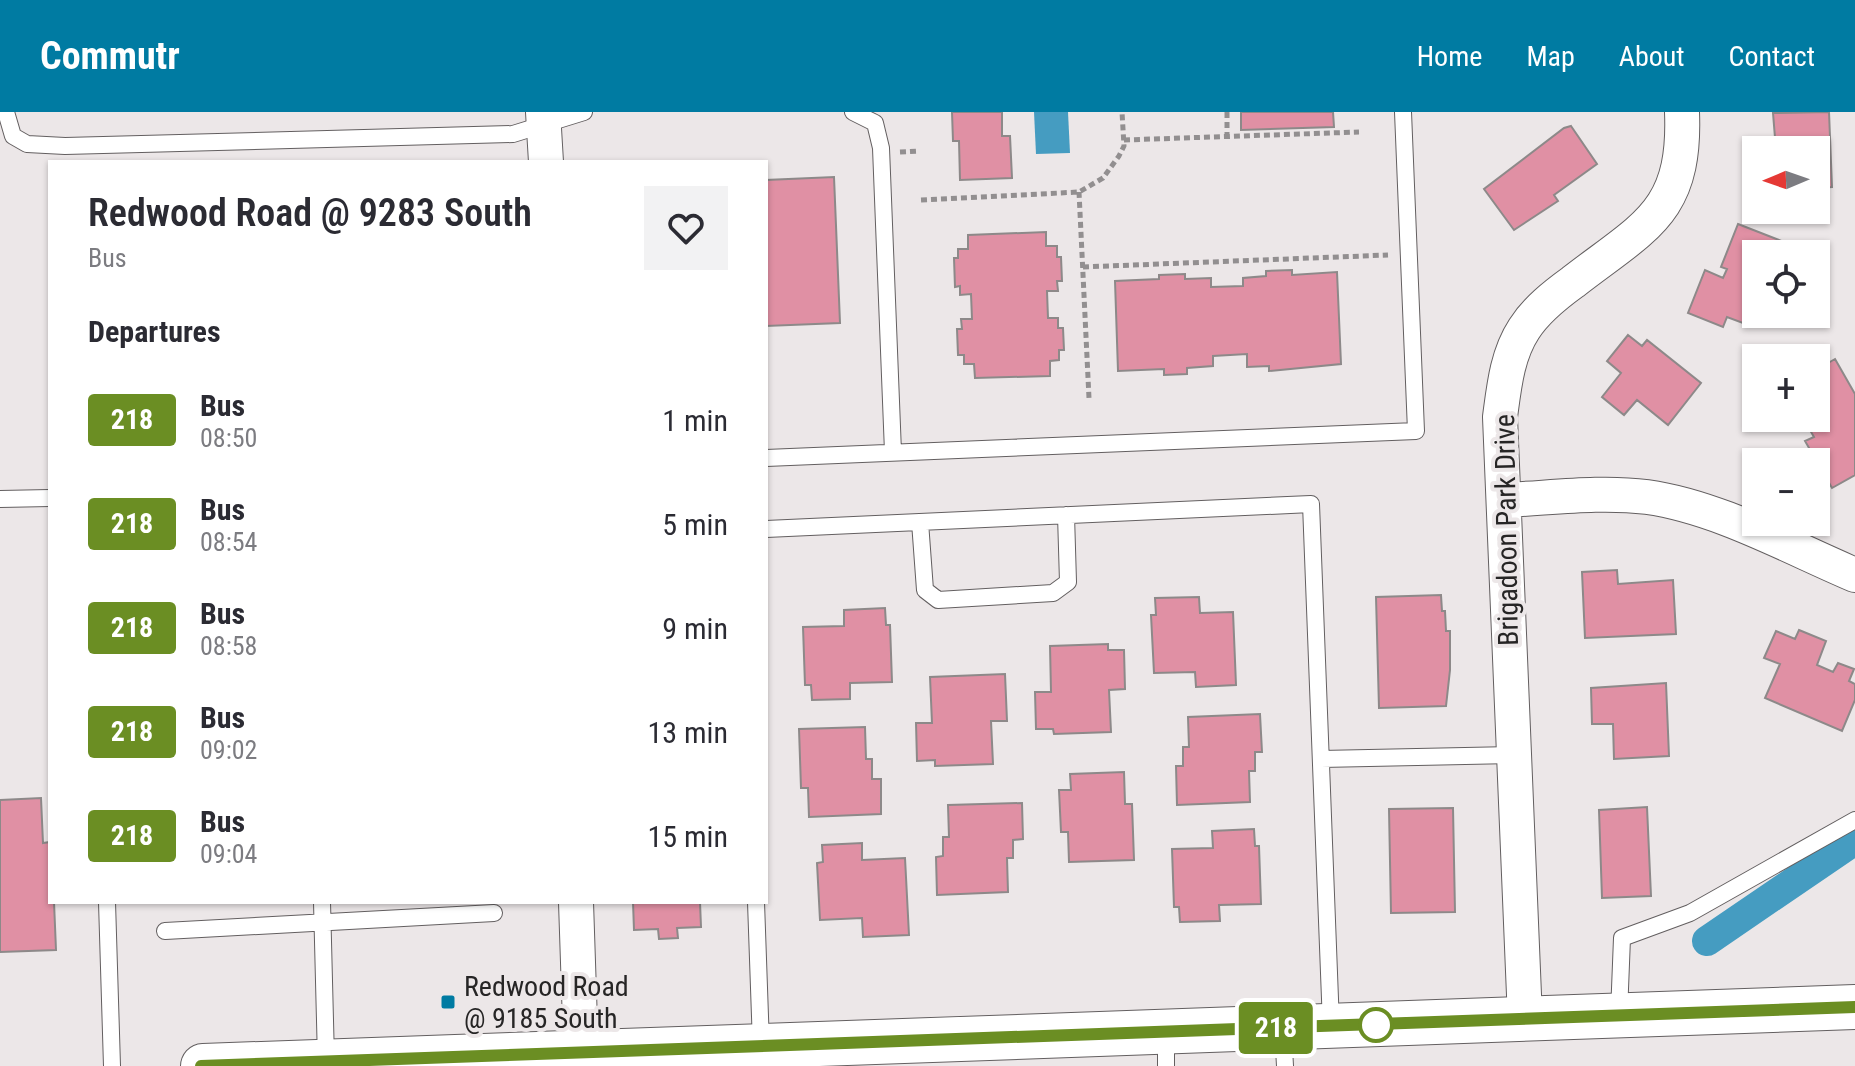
<!DOCTYPE html>
<html lang="en">
<head>
<meta charset="utf-8">
<style>
	:root { --surface:#fff; --page:#f2f2f3; --text:#2b2b33; --muted:#7c7c81; --accent:#007ba2 }
	body { margin:0; font-family:"Roboto Condensed",sans-serif; background:var(--page); color:var(--text); height:100vh; display:flex; flex-direction:column; font-size:30px; white-space:nowrap }
	* { box-sizing:border-box; margin:0 }
	p { font-size:26px; color:var(--muted) }
	.icon { flex:none; width:44px; height:44px; fill:none; stroke:currentColor; stroke-width:2; stroke-linecap:round; stroke-linejoin:round }
	.map { position:relative; flex:1; overflow:hidden }
	.details { position:absolute; left:48px; top:48px; width:720px; height:744px; display:flex; flex-direction:column; background:var(--surface); border-radius:0px; box-shadow:0 2px 6px #0004 }
	.details>* { flex:none }
	.badge { padding:0 16px; border-radius:6px; font-size:28px; line-height:52px }
	.needle { width:52px; rotate:268deg }
	.tools { position:absolute; left:1742px; top:24px; display:grid; gap:16px }
	.tools a { display:grid; place-items:center; width:88px; height:88px; border-radius:0px; background:var(--surface); box-shadow:0 2px 6px #0004; font-size:40px }
	.map>.badge { position:absolute; translate:-50% -50%; box-shadow:0 0 0 4px #fff }
	h2 { padding:0 40px; font-size:30px; line-height:72px }
	.round { display:grid; place-items:center; flex:none; width:84px; height:84px; border-radius:0px; background:var(--page) }
	.head { display:flex; align-items:center; justify-content:space-between; height:136px; padding:0 40px }
	h1 { font-size:38px; font-weight:600; line-height:60px }
	ul { padding:0; list-style:none }
	li { display:flex; align-items:center; gap:24px; height:104px; padding:0 40px }
	li div { flex:1 }
	li b { display:block; font-size:30px }
	li em { font-style:normal }
	li .badge { min-width:88px; font-weight:700; text-align:center }
	header { display:flex; align-items:center; gap:48px; box-sizing:border-box; height:112px; padding:0 40px; background:var(--accent); color:#fff }
	header strong { font-size:38px }
	nav { display:flex; gap:44px; margin-inline-start:auto; font-size:28px }
	.map>svg:first-child { display:block }
</style>
</head>
<body>
<header>
<strong>Commutr</strong>
<nav><a>Home</a><a>Map</a><a>About</a><a>Contact</a></nav>
</header>
<div class="map">
<svg width="1855" height="954" viewBox="0 0 1855 954">
	<rect width="100%" height="100%" fill="#ece7e8"/>
	<!-- water -->
	<path fill="#459cc1" d="M1034 0H1068L1070 41 1036 42Z"/>
	<g fill="none" stroke-linecap="round" stroke-linejoin="round">
		<!-- canal -->
		<path stroke="#459cc1" stroke-width="30" d="M1707 829 1855 728"/>
	</g>
	<!-- building -->
	<path fill="#e090a4" stroke="#8d8989" stroke-width="2" d="M952 0H1002V24H1010L1012 66 960 68 959 29H953Z
		M1241 0H1333L1334 15 1241 18Z
		M1829 0 1832 75 1816 76V38H1776L1773 1Z
		M1571 14 1597 52 1554 83 1558 89 1514 118 1484 77 1564 16Z
		M834 65 840 211 766 214V68Z
		M1738 112 1784 130 1780 142H1756V202L1751 214 1727 205 1723 215 1688 201 1705 158 1723 166 1727 157 1721 155Z
		M1046 120V134H1057V145H1061L1062 169H1057L1058 179H1047L1048 206H1058V216H1063L1064 238H1059V248L1050 249V264L975 266 974 252H964V243H958L957 217H962L961 207H972L971 182 960 183V174L955 175 954 146H958V137H968V123Z
		M1292 158V163L1337 160 1341 252 1269 259V254L1247 255V242L1213 244V254L1187 256V262L1164 263V257L1118 259 1115 169 1159 167V163L1185 162V167L1211 166V175L1243 174V166L1266 164V159Z
		M1628 223 1642 234 1647 228 1701 271 1668 313 1637 288 1624 303 1602 285 1621 261 1607 249Z
		M1835 247 1855 282V363L1832 376 1805 329 1814 325 1803 306H1816V258Z
		M1617 458 1618 472 1673 468 1676 522 1585 526 1582 460Z
		M1441 483 1442 499H1445L1446 519H1450V558L1446 594 1379 596 1376 485Z
		M1199 485 1200 501 1233 500 1236 573 1196 575 1195 560 1154 561 1151 503H1156L1155 486Z
		M885 496 886 513H890L892 570 850 571V587L812 588 811 573H805L803 515 844 514V498Z
		M1799 518 1826 529 1817 553 1833 560 1838 551 1854 557 1849 569 1855 572V588L1842 619 1765 586 1780 552 1764 546 1776 519 1795 527Z
		M1108 532V538H1124L1125 577 1109 578 1111 620 1054 622 1053 617H1036L1035 580H1051L1050 534Z
		M1005 562 1007 609H991L993 652 935 654V648L917 649 916 611H932L930 565Z
		M1666 571 1669 644 1614 647 1613 612H1592L1591 576Z
		M1260 602 1262 640H1255V659H1249L1250 690 1177 693 1176 654H1183V635H1189L1188 605Z
		M865 615 866 647H872V667H881V702L809 705 808 676H801L799 617Z
		M1124 660 1125 692H1132L1134 748 1069 750 1068 720H1061L1059 678H1071L1070 662Z
		M41 686 43 731 50 730V790H54L56 838 0 840V688Z
		M1022 691 1023 727 1013 728V746H1007L1008 780 937 783 936 745 943 744V725H949L948 693Z
		M1647 695 1651 784 1602 786 1599 698Z
		M1453 696 1455 800 1391 801 1389 697Z
		M1254 717 1255 734H1259L1261 792 1219 793 1220 809 1180 810 1179 795H1174L1172 737 1213 736 1212 719Z
		M862 731V748L905 746 909 823 863 825 862 806 820 808 817 751 823 750 822 733Z
		M633 790H700L701 815 677 816 678 826 659 827 658 817 634 818Z"/>
	<g fill="none" stroke-linecap="round" stroke-linejoin="round">
		<!-- service casing -->
		<g stroke="#635f60" stroke-width="18">
			<path id="service" d="M6 0 13 24 27 32 65 34 513 22 584 0
				M853 0 875 11 881 36 893 340
				M766 346 1416 319 1403 0
				M0 387 50 386
				M920 410 925 478 938 488 1053 481 1068 470 1066 403
				M766 417 1311 392 1331 913
				M1321 647 1513 643
				M107 790 112 954
				M322 790 326 948
				M756 790 761 933
				M165 819 494 801
				M1619 902 1622 826 1690 801 1855 708
				M1283 918 1285 954
				M1166 922V954"/>
		</g>
		<!-- minor casing -->
		<g stroke="#635f60" stroke-width="36">
			<path id="minor" d="M543 0 546 50
				M1504 388C1551 386 1600 379 1647 385 1718 395 1789 435 1855 463
				M576 790 581 941
				M1525 907 1500 305C1504 275 1507 243 1524 217 1536 198 1555 183 1573 170 1645 114 1686 101 1682 0"/>
		</g>
		<!-- primary casing -->
		<g stroke="#635f60" stroke-width="46">
			<path id="primary" d="M203 954 1855 895"/>
		</g>
		<!-- path -->
		<path stroke="#928f90" stroke-width="5" stroke-dasharray="6 4" stroke-linecap="butt" d="M1227 0V25
			M1124 28 1359 20
			M900 40 919 39
			M1079 80 1089 286
			M921 88 1079 80 1103 66 1119 44 1124 34 1122 0
			M1083 155 1388 143"/>
		<!-- service -->
		<use href="#service" stroke="#fff" stroke-width="16"/>
		<!-- minor -->
		<use href="#minor" stroke="#fff" stroke-width="34"/>
		<!-- primary -->
		<use href="#primary" stroke="#fff" stroke-width="44"/>
	</g>
	<g fill="none" stroke-linecap="round" stroke-linejoin="round">
		<!-- line casing -->
		<g stroke="#fff" stroke-width="18">
			<path id="line" d="M201 954 1855 895"/>
		</g>
		<!-- line -->
		<use href="#line" stroke="#6b8e23" stroke-width="12"/>
	</g>
	<!-- markers -->
	<rect fill="#007ba2" stroke="#ece7e8" stroke-width="3" x="440" y="882" width="16" height="16" rx="4"/>
	<circle fill="#fff" stroke="#6b8e23" stroke-width="4" cx="1376" cy="913" r="16"/>
	<g text-anchor="middle" stroke-width="8" stroke-linejoin="round" paint-order="stroke">
		<!-- street labels -->
		<g font-size="28" fill="#262525" stroke="#ece7e8">
			<text transform="translate(1506 418) rotate(-91)" y="10">Brigadoon Park Drive</text>
		</g>
		<!-- poi labels -->
		<g font-size="28" fill="#262525" stroke="#ece7e8" text-anchor="start">
			<text x="464" y="884">Redwood Road<tspan x="464" dy="32">@ 9185 South</tspan></text>
		</g>
	</g>
</svg>
<div class="tools">
<a><svg class="needle" viewBox="-14 -14 28 28"><path d="M0-13l5 13h-10z" fill="#e53935"/><path d="M0 13l5-13h-10z" fill="#7c7c81"/></svg></a>
<a><svg class="icon" aria-label="locate" viewBox="0 0 24 24"><circle cx="12" cy="12" r="6"/><path d="M12 2v4M12 18v4M2 12h4M18 12h4"/></svg></a>
<a>+</a>
<a>−</a>
</div>
<b class="badge" style="left:1276px;top:916px;background:#6b8e23;color:#fff">218</b>
<section class="details">
<div class="head"><div><h1>Redwood Road @ 9283 South</h1><p>Bus</p></div><a class="round"><svg class="icon" aria-label="heart" viewBox="0 0 24 24"><path d="M12 20l-8-8c-3-5 5-10 8-4 3-6 11-1 8 4z"/></svg></a></div>
<h2>Departures</h2>
<ul>
<li><span class="badge" style="background:#6b8e23;color:#fff">218</span><div><b>Bus</b><p>08:50</p></div><em>1 min</em></li>
<li><span class="badge" style="background:#6b8e23;color:#fff">218</span><div><b>Bus</b><p>08:54</p></div><em>5 min</em></li>
<li><span class="badge" style="background:#6b8e23;color:#fff">218</span><div><b>Bus</b><p>08:58</p></div><em>9 min</em></li>
<li><span class="badge" style="background:#6b8e23;color:#fff">218</span><div><b>Bus</b><p>09:02</p></div><em>13 min</em></li>
<li><span class="badge" style="background:#6b8e23;color:#fff">218</span><div><b>Bus</b><p>09:04</p></div><em>15 min</em></li>
</ul>
</section>
</div>
</body>
</html>
